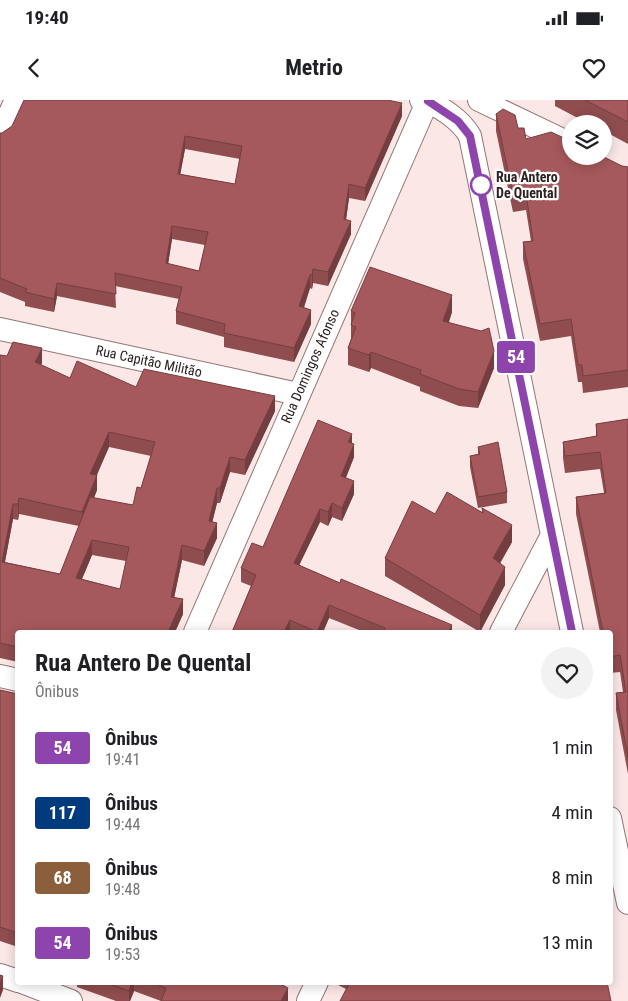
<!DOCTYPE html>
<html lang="pt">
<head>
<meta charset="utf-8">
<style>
	:root { --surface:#fff; --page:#f2f2f2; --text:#202124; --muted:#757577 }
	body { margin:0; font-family:"Roboto Condensed",sans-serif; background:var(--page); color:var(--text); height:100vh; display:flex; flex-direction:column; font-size:19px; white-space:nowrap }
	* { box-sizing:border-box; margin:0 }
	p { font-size:16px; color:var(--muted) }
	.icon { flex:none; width:28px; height:28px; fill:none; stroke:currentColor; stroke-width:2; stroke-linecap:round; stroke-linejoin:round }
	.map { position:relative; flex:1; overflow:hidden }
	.details { position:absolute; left:15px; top:530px; width:598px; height:355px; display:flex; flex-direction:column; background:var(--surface); border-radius:5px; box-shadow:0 2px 12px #0003 }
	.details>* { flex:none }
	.badge { padding:0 10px; border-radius:4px; font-size:18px; line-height:32px }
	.fabs { position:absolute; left:562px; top:15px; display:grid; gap:10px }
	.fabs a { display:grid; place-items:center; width:50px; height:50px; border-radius:50%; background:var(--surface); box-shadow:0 2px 12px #0003; font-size:25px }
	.map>.badge { position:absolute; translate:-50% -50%; box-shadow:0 0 0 2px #fff }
	.round { display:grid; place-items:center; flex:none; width:52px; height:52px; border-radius:26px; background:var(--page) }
	.head { display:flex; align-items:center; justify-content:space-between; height:85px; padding:0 20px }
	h1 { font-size:24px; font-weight:700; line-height:38px }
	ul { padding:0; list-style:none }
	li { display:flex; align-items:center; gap:15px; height:65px; padding:0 20px }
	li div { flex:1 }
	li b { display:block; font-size:19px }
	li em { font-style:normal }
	li .badge { min-width:55px; font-weight:700; text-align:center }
	.status { display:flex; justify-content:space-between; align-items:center; height:35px; padding:0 25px; background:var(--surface); direction:ltr }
	.status svg { height:14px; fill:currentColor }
	header { display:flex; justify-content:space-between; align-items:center; height:65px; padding:0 20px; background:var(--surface); font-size:22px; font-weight:700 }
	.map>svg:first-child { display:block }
</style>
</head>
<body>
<div class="status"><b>19:40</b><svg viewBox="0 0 49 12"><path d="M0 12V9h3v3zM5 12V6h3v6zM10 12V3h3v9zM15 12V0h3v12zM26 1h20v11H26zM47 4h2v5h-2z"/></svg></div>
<header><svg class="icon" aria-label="back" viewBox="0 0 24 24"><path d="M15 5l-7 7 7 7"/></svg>Metrio<svg class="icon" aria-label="heart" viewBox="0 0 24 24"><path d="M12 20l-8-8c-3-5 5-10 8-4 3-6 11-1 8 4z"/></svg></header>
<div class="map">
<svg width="628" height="901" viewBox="0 0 628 901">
	<rect width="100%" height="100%" fill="#fce7e7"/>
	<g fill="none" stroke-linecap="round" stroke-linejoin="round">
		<!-- minor casing -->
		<g stroke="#937575" stroke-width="24">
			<path id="minor" d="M421 0C438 4 461 20 470 36L572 532
				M479 0 571 44
				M0 34 16 0
				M0 229 298 294
				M195 532 428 0
				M501 532 552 435
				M0 576 18 580
				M610 718 628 803
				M0 875 18 881
				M22 882 71 901
				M308 901 317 882"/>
		</g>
		<!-- minor -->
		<use href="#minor" stroke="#fff" stroke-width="22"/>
	</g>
	<!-- wall -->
	<path fill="#8f4d4f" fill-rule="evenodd" d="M555 0H628V44L604 31V24H589L555 6Z
		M496 14 518 28 526 39 571 56 628 67V287L583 293 582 282H578L571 236 540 241 523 159V142L531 141 526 110 513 112 496 31Z
		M402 16 365 101 349 98 346 120 351 134 328 186 313 183 312 189 310 188 304 208 311 224 294 262 224 247V237L176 224V211L179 199 115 186 116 208 57 196 54 212 25 206V202L0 192V33ZM185 49 240 59 235 84 180 74ZM172 139 205 145 199 171 168 164Z
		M351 211 452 212 449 222 494 268 478 308 459 306 420 291V287L371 268 369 272 348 265V248L351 239Z
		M0 255 42 263 41 265 70 278 136 287 275 311 245 375 230 372 220 403H217L212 422 217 438 204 466 182 460 174 498 183 514 175 532H18V562L0 558ZM109 347 151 356 141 388 133 405 94 398 97 390V375ZM19 414 79 426 60 474 5 462 13 419 18 420ZM92 455 126 461 120 489 82 479Z
		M628 319V674L616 610V593L623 592 620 572 610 573V532H600L576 414V397L604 393 600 369 565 373 563 358V342L596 336V324Z
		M352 343 354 357 346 378 354 394 342 421 332 417 328 426 320 422 299 465 452 532H364L329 518 323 532H232L251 486 241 482V468L263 447Z
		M478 347 507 392V403L478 408 470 367V356L478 354Z
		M482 408 512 442 500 463 505 485 480 532 385 476V458L435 414 482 412Z
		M0 590 18 594V847L0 841Z
		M77 882H281L280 884 288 901H161L134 891 130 901H116L77 887Z
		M336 882H607L346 889 336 884Z"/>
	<!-- shaded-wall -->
	<path fill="#743e40" d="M402 3V16L365 101V88Z
		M185 36V49L178 87V74Z
		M349 84V98L344 133V119Z
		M351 121V134L328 186V172Z
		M172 126V139L166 177V163Z
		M313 169V183L312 189V175Z
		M310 175V188L299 220V206Z
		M57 183V196L54 212V199Z
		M452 195V212L443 238V221Z
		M311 210V224L294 262V248Z
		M42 248V263L35 277V262Z
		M494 251V268L478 308V292Z
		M371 252V268L369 272V255Z
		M275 296V311L245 375V360Z
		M109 332V347L90 389V374Z
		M352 334V347L348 342Z
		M354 344V357L341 389V376Z
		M230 357V372L220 403V388Z
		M97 375V390L82 427V412Z
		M354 381V394L342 421V408Z
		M217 388V403L209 436V421Z
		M19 398V414L18 420V404Z
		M332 403V417L328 426V412Z
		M13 404V419L2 477V462Z
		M320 409V422L294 476V463Z
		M217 423V438L204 466V451Z
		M512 425V442L493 476V458Z
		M92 440V455L76 493V478Z
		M182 445V460L171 512V497Z
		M505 467V485L480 532V515Z
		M183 499V514L175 532H168Z
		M329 505V518L323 532H317Z
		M290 520V532H284Z
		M452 525V532H448Z
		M3 876V890L0 898V884Z
		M132 882H134V891L130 901H129V891Z
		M288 888V901H281Z"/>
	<!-- building -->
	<path fill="#a6595c" stroke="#743e40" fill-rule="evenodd" d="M24 0H387L402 3 365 88 349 84 344 119 351 121 328 172 313 169 312 175H310L299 206 311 210 294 248 224 233 225 224 176 211 182 187 115 173 116 194 57 183 54 199 25 192 27 189 0 178V33H2L12 26ZM185 36 242 46 235 84 178 74ZM172 126 208 132 199 171 166 163Z
		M585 0H628V22Z
		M503 9 515 15 518 28H524L526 39 551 32 566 39H571V56H602L622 66 628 67V270L583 276 582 265H578L571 219 540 224 523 142 533 141 526 93 513 95 496 14Z
		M370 167 452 195 443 221 481 231 489 228 494 251 478 292 459 289 420 274 421 270 371 252 369 255 348 248 356 227 351 225 355 213 351 211Z
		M13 242 42 248 35 262 70 278 77 261 136 287 144 269 275 296 245 360 230 357 220 388H217L209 421 217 423 204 451 182 445 171 497 183 499 168 532H18V547L0 543V255L7 256ZM109 332 155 342 141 388 137 387 133 405 90 397 60 474 2 462 13 404H18L19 398 82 412 97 375 90 374ZM92 440 129 447 120 489 76 478Z
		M628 319V657L616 593 626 592 620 555 610 557V532H603L576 397 606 393 600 352 565 356 563 342 597 336 596 324Z
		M318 320 352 334 348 342 354 344 341 376 354 381 342 408 332 403 328 412 320 409 294 463 340 483 341 479 452 525 448 532H383L385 528 329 505 317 532 290 520 284 532H232L256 475 241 468 252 443 263 447Z
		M498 342 507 392 478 397 470 356 480 354 478 347Z
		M447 392 483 413 482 408 512 425 493 458 505 467 480 515 385 458 412 401 435 414Z
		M0 590 18 594V833L0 827Z
		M0 875 3 876 0 884Z
		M104 882H132L129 891Z
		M150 882H277L288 888 281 901H161L166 888Z
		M350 882H607L611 901H340Z"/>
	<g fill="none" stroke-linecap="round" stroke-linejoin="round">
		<!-- line casing -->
		<g stroke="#fff" stroke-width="11">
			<path id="line" d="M428 1 458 21 470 36 572 532"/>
		</g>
		<!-- line -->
		<use href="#line" stroke="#8e44ad" stroke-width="8"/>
	</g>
	<!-- markers -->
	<circle fill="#fff" stroke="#8e44ad" stroke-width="2.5" cx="481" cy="85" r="10"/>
	<g text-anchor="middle" stroke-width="4.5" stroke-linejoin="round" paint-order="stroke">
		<!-- stop labels -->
		<g font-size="14" font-weight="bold" fill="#2d2121" stroke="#fff" text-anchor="start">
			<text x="496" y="82">Rua Antero<tspan x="496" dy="16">De Quental</tspan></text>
		</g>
		<!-- street labels -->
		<g font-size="14" fill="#2d2121" stroke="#fff">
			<text transform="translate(149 261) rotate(12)" y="5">Rua Capitão Militão</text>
			<text transform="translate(310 266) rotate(-66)" y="5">Rua Domingos Afonso</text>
		</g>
	</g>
</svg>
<div class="fabs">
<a><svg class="icon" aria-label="layers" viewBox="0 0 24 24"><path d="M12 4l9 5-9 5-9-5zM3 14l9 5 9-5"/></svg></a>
</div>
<b class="badge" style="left:516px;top:257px;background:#8e44ad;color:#fff">54</b>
<section class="details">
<div class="head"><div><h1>Rua Antero De Quental</h1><p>Ônibus</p></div><a class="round"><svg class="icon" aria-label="heart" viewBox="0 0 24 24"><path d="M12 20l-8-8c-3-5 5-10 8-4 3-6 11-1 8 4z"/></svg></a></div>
<ul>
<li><span class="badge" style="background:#8e44ad;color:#fff">54</span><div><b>Ônibus</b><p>19:41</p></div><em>1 min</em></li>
<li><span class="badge" style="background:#003b80;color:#fff">117</span><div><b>Ônibus</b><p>19:44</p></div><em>4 min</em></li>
<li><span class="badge" style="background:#8b5e3c;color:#fff">68</span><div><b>Ônibus</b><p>19:48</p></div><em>8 min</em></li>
<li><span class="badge" style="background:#8e44ad;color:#fff">54</span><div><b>Ônibus</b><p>19:53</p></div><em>13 min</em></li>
</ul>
</section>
</div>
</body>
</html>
